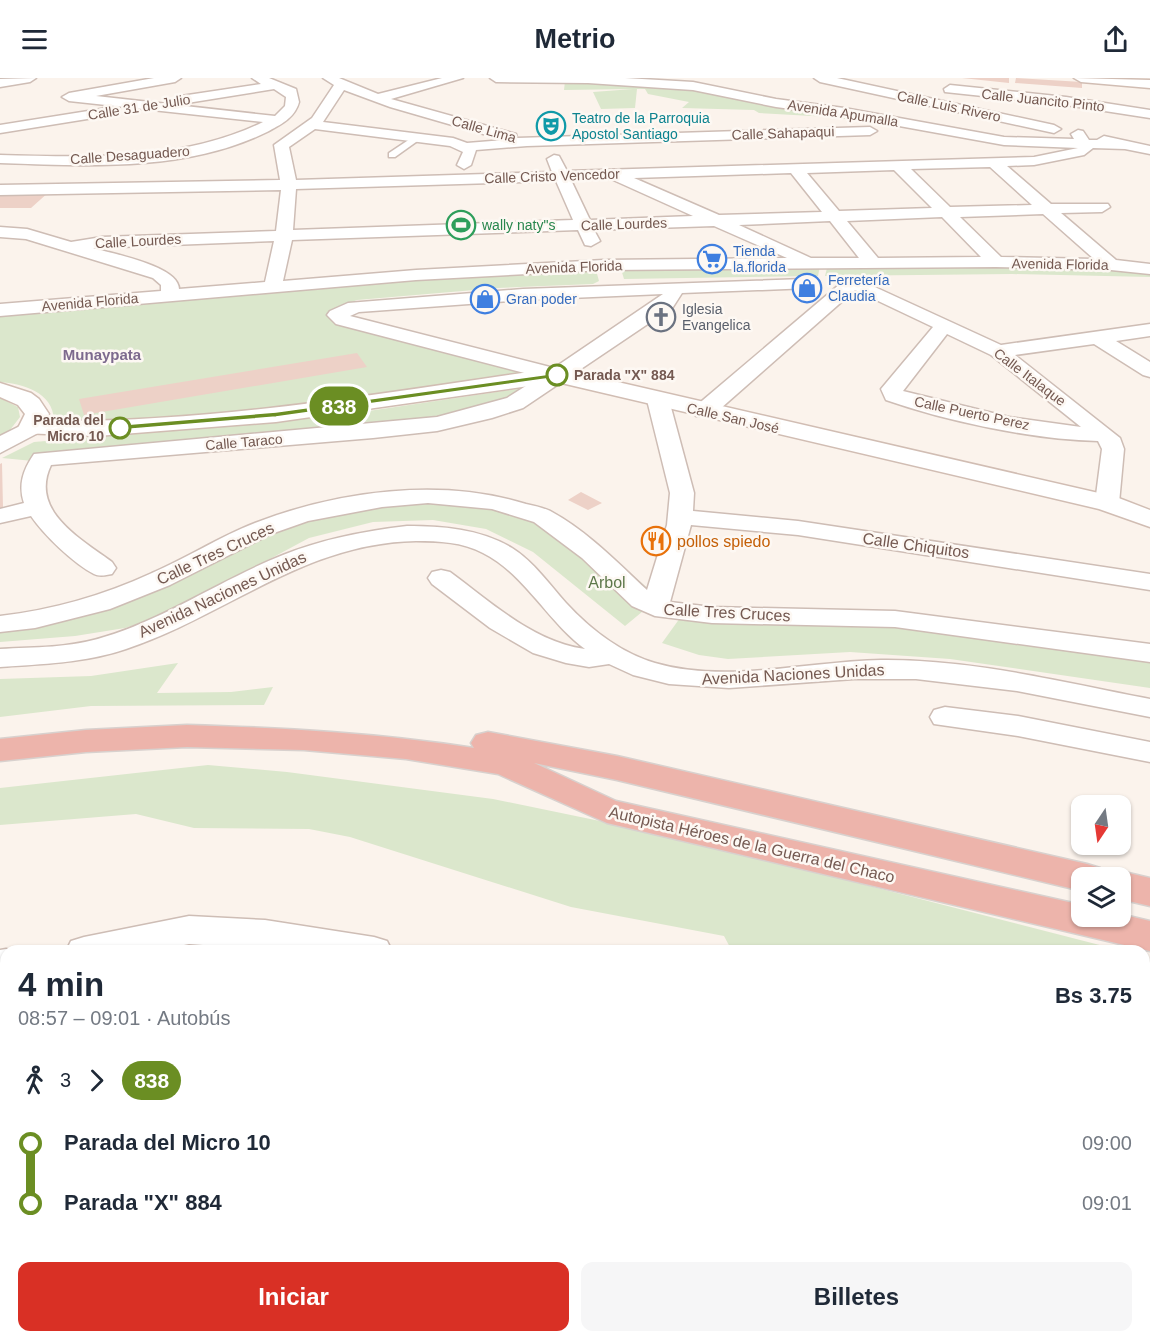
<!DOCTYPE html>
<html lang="es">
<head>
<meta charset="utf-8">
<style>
	:root { --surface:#fff; --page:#f6f6f7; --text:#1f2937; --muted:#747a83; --accent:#d93025 }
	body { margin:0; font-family:Helvetica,sans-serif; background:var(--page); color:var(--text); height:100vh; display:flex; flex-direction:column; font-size:22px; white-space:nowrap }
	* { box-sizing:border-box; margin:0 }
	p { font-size:20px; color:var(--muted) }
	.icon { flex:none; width:33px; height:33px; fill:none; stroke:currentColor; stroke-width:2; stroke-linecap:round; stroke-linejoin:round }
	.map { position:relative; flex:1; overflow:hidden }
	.drawer { position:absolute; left:0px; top:867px; width:1150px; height:398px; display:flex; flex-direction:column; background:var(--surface); border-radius:18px 18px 0 0; box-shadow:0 2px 4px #0004 }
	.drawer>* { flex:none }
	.badge { padding:0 12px; border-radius:20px; font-size:21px; line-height:39px }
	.needle { width:39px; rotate:193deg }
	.buttons { position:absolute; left:1071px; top:717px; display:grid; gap:12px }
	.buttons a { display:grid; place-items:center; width:60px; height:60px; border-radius:12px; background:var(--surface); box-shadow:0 2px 4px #0004; font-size:30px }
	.map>.badge { position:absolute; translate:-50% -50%; box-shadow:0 0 0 3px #fff }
	.legs { display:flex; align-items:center; gap:9px; height:66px; padding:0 18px; font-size:20px }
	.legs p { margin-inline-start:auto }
	.head { display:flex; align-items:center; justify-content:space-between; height:102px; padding:0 18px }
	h1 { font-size:33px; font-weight:700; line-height:45px }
	.cta { display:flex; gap:12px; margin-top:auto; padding:12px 18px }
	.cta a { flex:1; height:69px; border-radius:12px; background:var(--accent); color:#fff; font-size:24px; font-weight:700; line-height:69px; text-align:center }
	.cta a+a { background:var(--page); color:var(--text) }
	ul { padding:0 18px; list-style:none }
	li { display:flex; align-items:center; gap:21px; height:60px; font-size:22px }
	li i { display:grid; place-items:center; width:9px; height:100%; margin:0 8px; background:currentColor }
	li i::after { content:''; width:15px; height:15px; margin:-8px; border:4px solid; border-radius:50%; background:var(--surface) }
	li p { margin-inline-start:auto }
	li:first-child i { background:linear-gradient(#0000 50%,currentColor 0) }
	li:last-child i { background:linear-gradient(currentColor 50%,#0000 0) }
	header { display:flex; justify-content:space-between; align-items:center; height:78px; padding:0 18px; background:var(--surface); font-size:27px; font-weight:700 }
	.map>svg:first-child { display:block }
</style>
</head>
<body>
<header><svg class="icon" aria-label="menu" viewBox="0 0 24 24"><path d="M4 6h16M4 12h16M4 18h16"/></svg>Metrio<svg class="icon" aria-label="share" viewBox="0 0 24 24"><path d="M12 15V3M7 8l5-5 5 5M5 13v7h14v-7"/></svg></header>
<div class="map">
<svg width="1150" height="1264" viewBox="0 0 1150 1264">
	<rect width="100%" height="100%" fill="#fbf3ec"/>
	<!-- green -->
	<path fill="#dbe7cc" d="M565 3 671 6 905 48 830 39 759 35 754 32 682 30 689 24 648 16 645 11H637L635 30 601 31 593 14 633 11 564 12Z
		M948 187 1089 189 1150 195V199L1012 196 825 198 827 190Z
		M820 188 818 198 624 201 621 191Z
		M596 192 599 203 593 206 498 210 357 222 335 230 332 235 544 298 199 338 122 344 54 342C53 314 23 306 0 304V234L469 196Z
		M531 309 507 327 415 344 33 383 2 380 34 364 328 339Z
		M0 320 18 329 20 339 10 352 0 358Z
		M383 420H499L608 476 651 513 648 529 625 548 533 474 486 451 433 442 373 444 309 460 165 537 125 550 75 558 0 564V543L68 533 264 451Z
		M685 533 903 546 1150 576V610L950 581 850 574 728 581 699 577 662 565Z
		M178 585 157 615 231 614 273 609 264 627 91 628 0 639V601L91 598Z
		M208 687 287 694 493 721 682 760 1123 873H732L724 858 571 829 350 759 309 751 194 750 136 736 0 747V710Z"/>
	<!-- building -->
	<path fill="#edd1c7" d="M962 0H1009V5Z
		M1016 0 1082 4V10L1015 5Z
		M50 113 31 130H0V114Z
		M357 275 367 289 84 337 79 321Z
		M2 385 3 430H0V386Z
		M581 414 602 425 588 432 568 422Z"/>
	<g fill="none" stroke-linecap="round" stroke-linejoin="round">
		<!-- lane casing -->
		<g stroke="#cebdb5" stroke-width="3">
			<path id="lane" d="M416 57 423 59 395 79H389V75Z"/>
		</g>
		<!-- street casing -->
		<g stroke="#cebdb5" stroke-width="3">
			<path id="street" d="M36 0 30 4 0 9V1Z
				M154 0H181L175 4 96 18 275 38 285 28 286 19 274 11 181 26 174 22 181 18 261 6 252 0H269L296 11 299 24C295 40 280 47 267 54 185 94 89 88 0 85V77C89 79 181 84 263 44L69 23 62 19 69 15Z
				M323 0H339L378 16 442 0H463L391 21 516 56 517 60 870 49 877 53 870 57 527 68 476 72 471 87 464 91 457 87 463 74 450 68 315 51 289 69 296 102 552 94 547 81 554 77 559 78 567 93 1034 79 1078 70 1004 67 844 38 776 29 693 12 588 5 496 4 490 0H625L693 4 776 21 844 30 1004 59 1074 61 1071 56 1078 52 1083 53 1089 62H1097L1104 58 1150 68V76L1125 71 1093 70 1084 77 1034 87 1007 88 1051 126H1108L1110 129 1102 134 1061 135 1116 182 1150 186V196L1111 192 996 189 604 192 416 202 0 238V226L161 213V207L153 200 26 161 0 159V149L27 151 71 164 102 159 276 153 281 112 0 117V107L280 102 274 67 312 40 334 7ZM344 12 390 29 504 62 467 65 453 60 323 44ZM990 89 1032 127 950 129 911 91ZM894 92 932 130 839 133 807 95ZM791 95 822 134 719 137 634 100ZM610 101H611L693 138 590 142 571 102ZM556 103 573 142 293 152 296 111ZM1043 136 1094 181 1001 179 960 139ZM942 139 981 179 878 180 847 143ZM830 143 859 180H811L739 147ZM714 148 787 180 604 182 416 192 283 203 292 162 578 152 585 167 591 168 600 163 594 152ZM274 163 265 204 179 211C179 188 113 176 93 170Z
				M814 0H837L1054 47 1061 51 1054 55 820 4Z
				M950 7 1066 19 1150 32V40L1066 27 945 14 944 11Z
				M107 30 114 34 112 37 0 55V47Z
				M853 199 1001 267 1150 246V258L1116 263 1150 284V299L1143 297 1094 266 1015 277 1120 360 1124 371 1119 425 1116 430 1107 432 1098 430 1095 425 1102 371 1098 363C1035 362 946 343 886 322L881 311 933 249 855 212 712 338H696L693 333 696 328 847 200ZM947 256 991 277 1081 349 1009 339 903 313Z
				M804 201 810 202 813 206 810 210 682 215 673 229 523 330 492 340 437 353 373 360 51 387C29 433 81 461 112 484L116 490 112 496C106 497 100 499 94 496 73 485 44 457 31 438L0 445V431L24 425C18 407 23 392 34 376L437 339 507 320 540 299 336 246 327 237 330 233 348 225 523 211ZM663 216 554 290 350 238 359 234 523 222Z
				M658 316 666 317 669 322 694 415 693 433 798 443 1150 496V512L798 457 691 447 670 524 712 529 895 533 1150 566V584L895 549 712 545 655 538 632 528 582 480 534 444 492 431 428 425 382 429 308 443 271 456 170 507 110 531 35 550 0 554V538C53 532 104 517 152 495 187 480 219 459 255 445 337 413 441 399 526 426 535 428 545 430 552 434 587 453 618 485 647 512L667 447 670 415 647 322 650 317Z
				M30 343 38 345 41 350 38 355 0 375V358Z
				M407 448C443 448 481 451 512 470 534 484 549 506 566 525 590 551 621 575 655 585 727 606 808 583 881 582 972 581 1061 604 1150 621V639L1017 613 916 601H854L729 610 669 606 633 597 609 586 589 589 566 585 533 575 490 550 432 506 428 500 432 494 441 492 450 494C491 524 533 564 585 571 547 543 525 496 483 475 462 464 439 463 416 463 304 465 227 537 126 571 85 585 42 586 0 589V571C34 569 71 570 104 559 167 540 222 501 283 477 323 461 364 453 407 448Z
				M945 629 1018 638 1150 664V684L1018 658 934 646 930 639 934 632Z
				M189 838 265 842 374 859 387 863 392 873H286L189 866 153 873H66L71 863 84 859Z
				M6 871 13 873H6V899L0 900V872Z
				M6 1025V1061L0 1062V1026Z
				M1144 1176 1150 1178V1222L1144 1220Z"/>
		</g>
		<!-- secondary casing -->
		<g stroke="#d1bdb3" stroke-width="3">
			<path id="secondary" d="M1074 0 1150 2V10L1081 4Z
				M557 290 1116 419 1150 432V449L1099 431 557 304 276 344 97 358 21 355 18 350 25 336 18 327 0 319V305L31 315 39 321 49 336 46 343C217 345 388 314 557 290Z"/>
		</g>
		<!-- highway casing -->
		<g stroke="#d8d1ce" stroke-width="3">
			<path id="highway" d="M187 647C284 650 378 655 474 670L471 665 476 657 488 654 617 678 1087 786 1100 790 1105 799 1120 793 1150 800V828L1120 821V800H1082V813L617 702 534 685 616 723 1082 827V838H1120V836L1150 843V873L607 745 498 696 406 681 304 672 187 669 86 674 0 683V661L86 652Z"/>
		</g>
		<!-- lane -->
		<use href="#lane" fill="#fff" fill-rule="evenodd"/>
		<!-- street -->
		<use href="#street" fill="#fff" fill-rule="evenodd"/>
		<!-- secondary -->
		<use href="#secondary" fill="#fff" fill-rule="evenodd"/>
		<!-- highway -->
		<use href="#highway" fill="#edb4ab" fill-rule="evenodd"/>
	</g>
	<!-- line-1 -->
	<path fill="#6b8e23" stroke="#fff" stroke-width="1.5" d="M557 295 560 299 276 339 120 352 116 350 120 347 276 334Z"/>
	<!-- icons -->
	<defs>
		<g id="theatre-ring" transform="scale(1.5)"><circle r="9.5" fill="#fdf8f3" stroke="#0f9aa8" stroke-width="1.5"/><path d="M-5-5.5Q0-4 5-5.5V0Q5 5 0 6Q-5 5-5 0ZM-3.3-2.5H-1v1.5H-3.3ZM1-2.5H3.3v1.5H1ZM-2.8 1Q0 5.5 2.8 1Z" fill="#0f9aa8"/></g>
		<g id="stadium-ring" transform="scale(1.5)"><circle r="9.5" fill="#fdf8f3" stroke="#2e9e5b" stroke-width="1.5"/><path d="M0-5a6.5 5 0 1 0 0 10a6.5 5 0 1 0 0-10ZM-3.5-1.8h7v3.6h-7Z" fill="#2e9e5b"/></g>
		<g id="supermarket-ring" transform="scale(1.5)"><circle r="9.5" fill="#fdf8f3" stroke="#3f7fe0" stroke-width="1.5"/><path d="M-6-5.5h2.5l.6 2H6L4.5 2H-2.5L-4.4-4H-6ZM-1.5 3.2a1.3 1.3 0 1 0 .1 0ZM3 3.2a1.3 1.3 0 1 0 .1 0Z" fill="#3f7fe0"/></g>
		<g id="shop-ring" transform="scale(1.5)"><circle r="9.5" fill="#fdf8f3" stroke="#3f7fe0" stroke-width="1.5"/><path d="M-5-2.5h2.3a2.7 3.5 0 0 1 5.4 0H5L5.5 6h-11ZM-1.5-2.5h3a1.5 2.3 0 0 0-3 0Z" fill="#3f7fe0"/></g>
		<g id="church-ring" transform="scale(1.5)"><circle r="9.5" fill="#fdf8f3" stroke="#6b7280" stroke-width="1.5"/><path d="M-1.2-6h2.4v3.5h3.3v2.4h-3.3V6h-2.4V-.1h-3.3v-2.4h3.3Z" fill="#6b7280"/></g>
		<g id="restaurant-ring" transform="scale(1.5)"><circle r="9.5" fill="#fdf8f3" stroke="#e8710a" stroke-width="1.5"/><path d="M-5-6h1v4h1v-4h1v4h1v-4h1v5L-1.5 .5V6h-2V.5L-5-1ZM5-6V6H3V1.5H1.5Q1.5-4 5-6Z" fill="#e8710a"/></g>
	</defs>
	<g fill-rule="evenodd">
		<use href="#theatre-ring" x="551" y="48"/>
		<use href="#stadium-ring" x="461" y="147"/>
		<use href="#supermarket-ring" x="712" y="181"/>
		<use href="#shop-ring" x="807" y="210"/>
		<use href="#shop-ring" x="485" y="221"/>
		<use href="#church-ring" x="661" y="239"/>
		<use href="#restaurant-ring" x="656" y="463"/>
	</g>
	<!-- markers -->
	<g fill="#fff" stroke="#6b8e23" stroke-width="3">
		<circle cx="557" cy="297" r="10"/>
		<circle cx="120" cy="350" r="10"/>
	</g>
	<g text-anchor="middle" stroke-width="5" stroke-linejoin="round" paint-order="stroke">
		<!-- far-street labels -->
		<g font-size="14" fill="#745951" stroke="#fdf8f3">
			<text transform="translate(1043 22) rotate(6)" y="5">Calle Juancito Pinto</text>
			<text transform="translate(949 28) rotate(12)" y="5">Calle Luis Rivero</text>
			<text transform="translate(139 29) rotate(-9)" y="5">Calle 31 de Julio</text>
			<text transform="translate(843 35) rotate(9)" y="5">Avenida Apumalla</text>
			<text transform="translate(484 51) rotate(16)" y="5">Calle Lima</text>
			<text transform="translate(783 55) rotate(-2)" y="5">Calle Sahapaqui</text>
			<text transform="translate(130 77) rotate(-4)" y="5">Calle Desaguadero</text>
			<text transform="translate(552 98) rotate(-2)" y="5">Calle Cristo Vencedor</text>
			<text transform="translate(624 146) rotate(-2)" y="5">Calle Lourdes</text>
			<text transform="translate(138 163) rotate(-3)" y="5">Calle Lourdes</text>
			<text transform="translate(1060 186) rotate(1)" y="5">Avenida Florida</text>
			<text transform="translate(574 189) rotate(-2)" y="5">Avenida Florida</text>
			<text transform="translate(90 224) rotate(-5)" y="5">Avenida Florida</text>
			<text transform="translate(1030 299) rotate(37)" y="5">Calle Italaque</text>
			<text transform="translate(972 335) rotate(12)" y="5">Calle Puerto Perez</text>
			<text transform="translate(733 340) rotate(13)" y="5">Calle San José</text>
			<text transform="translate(244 364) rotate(-5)" y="5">Calle Taraco</text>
		</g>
		<!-- far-culture labels -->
		<g font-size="14" fill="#0d838f" stroke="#fdf8f3" text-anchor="start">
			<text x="572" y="45">Teatro de la Parroquia<tspan x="572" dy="16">Apostol Santiago</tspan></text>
		</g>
		<!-- far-leisure labels -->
		<g font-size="14" fill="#27864d" stroke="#fdf8f3" text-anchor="start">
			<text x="482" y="152">wally naty"s</text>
		</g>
		<!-- far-shop labels -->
		<g font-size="14" fill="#366cbe" stroke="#fdf8f3" text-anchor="start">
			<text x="733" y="178">Tienda<tspan x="733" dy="16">la.florida</tspan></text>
			<text x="828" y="207">Ferretería<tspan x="828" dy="16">Claudia</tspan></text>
			<text x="506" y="226">Gran poder</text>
		</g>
		<!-- far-worship labels -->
		<g font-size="14" fill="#5b616d" stroke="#fdf8f3" text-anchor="start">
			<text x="682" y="236">Iglesia<tspan x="682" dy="16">Evangelica</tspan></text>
		</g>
		<!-- far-stop labels -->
		<g font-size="14" font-weight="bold" fill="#745951" stroke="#fdf8f3" text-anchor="start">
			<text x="574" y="302">Parada "X" 884</text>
			<text x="104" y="347" text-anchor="end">Parada del<tspan x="104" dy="16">Micro 10</tspan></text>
		</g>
		<!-- far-neighbourhood labels -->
		<g font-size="15" font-weight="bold" fill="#7d6a8e" stroke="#fdf8f3">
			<text x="102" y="282">Munaypata</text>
		</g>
		<!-- food labels -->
		<g font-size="16" fill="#c56008" stroke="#fdf8f3" text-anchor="start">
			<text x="677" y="469">pollos spiedo</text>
		</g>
		<!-- street labels -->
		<g font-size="16" fill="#745951" stroke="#fdf8f3">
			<text transform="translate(916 467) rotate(8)" y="6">Calle Chiquitos</text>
			<text transform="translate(215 475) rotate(-25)" y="6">Calle Tres Cruces</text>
			<text transform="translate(222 516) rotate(-25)" y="6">Avenida Naciones Unidas</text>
			<text transform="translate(727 534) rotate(3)" y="6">Calle Tres Cruces</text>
			<text transform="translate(793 596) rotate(-3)" y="6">Avenida Naciones Unidas</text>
			<text transform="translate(752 766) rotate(13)" y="6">Autopista Héroes de la Guerra del Chaco</text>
		</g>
		<!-- park labels -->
		<g font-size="16" fill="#5e784b" stroke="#fdf8f3">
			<text x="607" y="510">Arbol</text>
		</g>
	</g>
</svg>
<div class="buttons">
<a><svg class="needle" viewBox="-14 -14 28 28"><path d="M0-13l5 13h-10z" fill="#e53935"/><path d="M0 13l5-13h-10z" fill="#747a83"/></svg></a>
<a><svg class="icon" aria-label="layers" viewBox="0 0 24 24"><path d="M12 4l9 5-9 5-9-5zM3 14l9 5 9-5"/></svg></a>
</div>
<b class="badge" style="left:339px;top:328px;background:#6b8e23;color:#fff">838</b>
<section class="drawer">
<div class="head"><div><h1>4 min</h1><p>08:57 – 09:01 · Autobús</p></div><b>Bs 3.75</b></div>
<div class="legs"><svg class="icon" aria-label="walk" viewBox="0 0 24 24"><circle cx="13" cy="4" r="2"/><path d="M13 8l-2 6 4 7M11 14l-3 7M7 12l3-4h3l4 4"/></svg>3<svg class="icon" aria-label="forward" viewBox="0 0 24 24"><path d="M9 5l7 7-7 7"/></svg><b class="badge" style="background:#6b8e23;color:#fff">838</b></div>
<ul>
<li><i style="color:#6b8e23"></i><b>Parada del Micro 10</b><p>09:00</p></li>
<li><i style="color:#6b8e23"></i><b>Parada &quot;X&quot; 884</b><p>09:01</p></li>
</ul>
<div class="cta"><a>Iniciar</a><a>Billetes</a></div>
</section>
</div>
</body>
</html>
